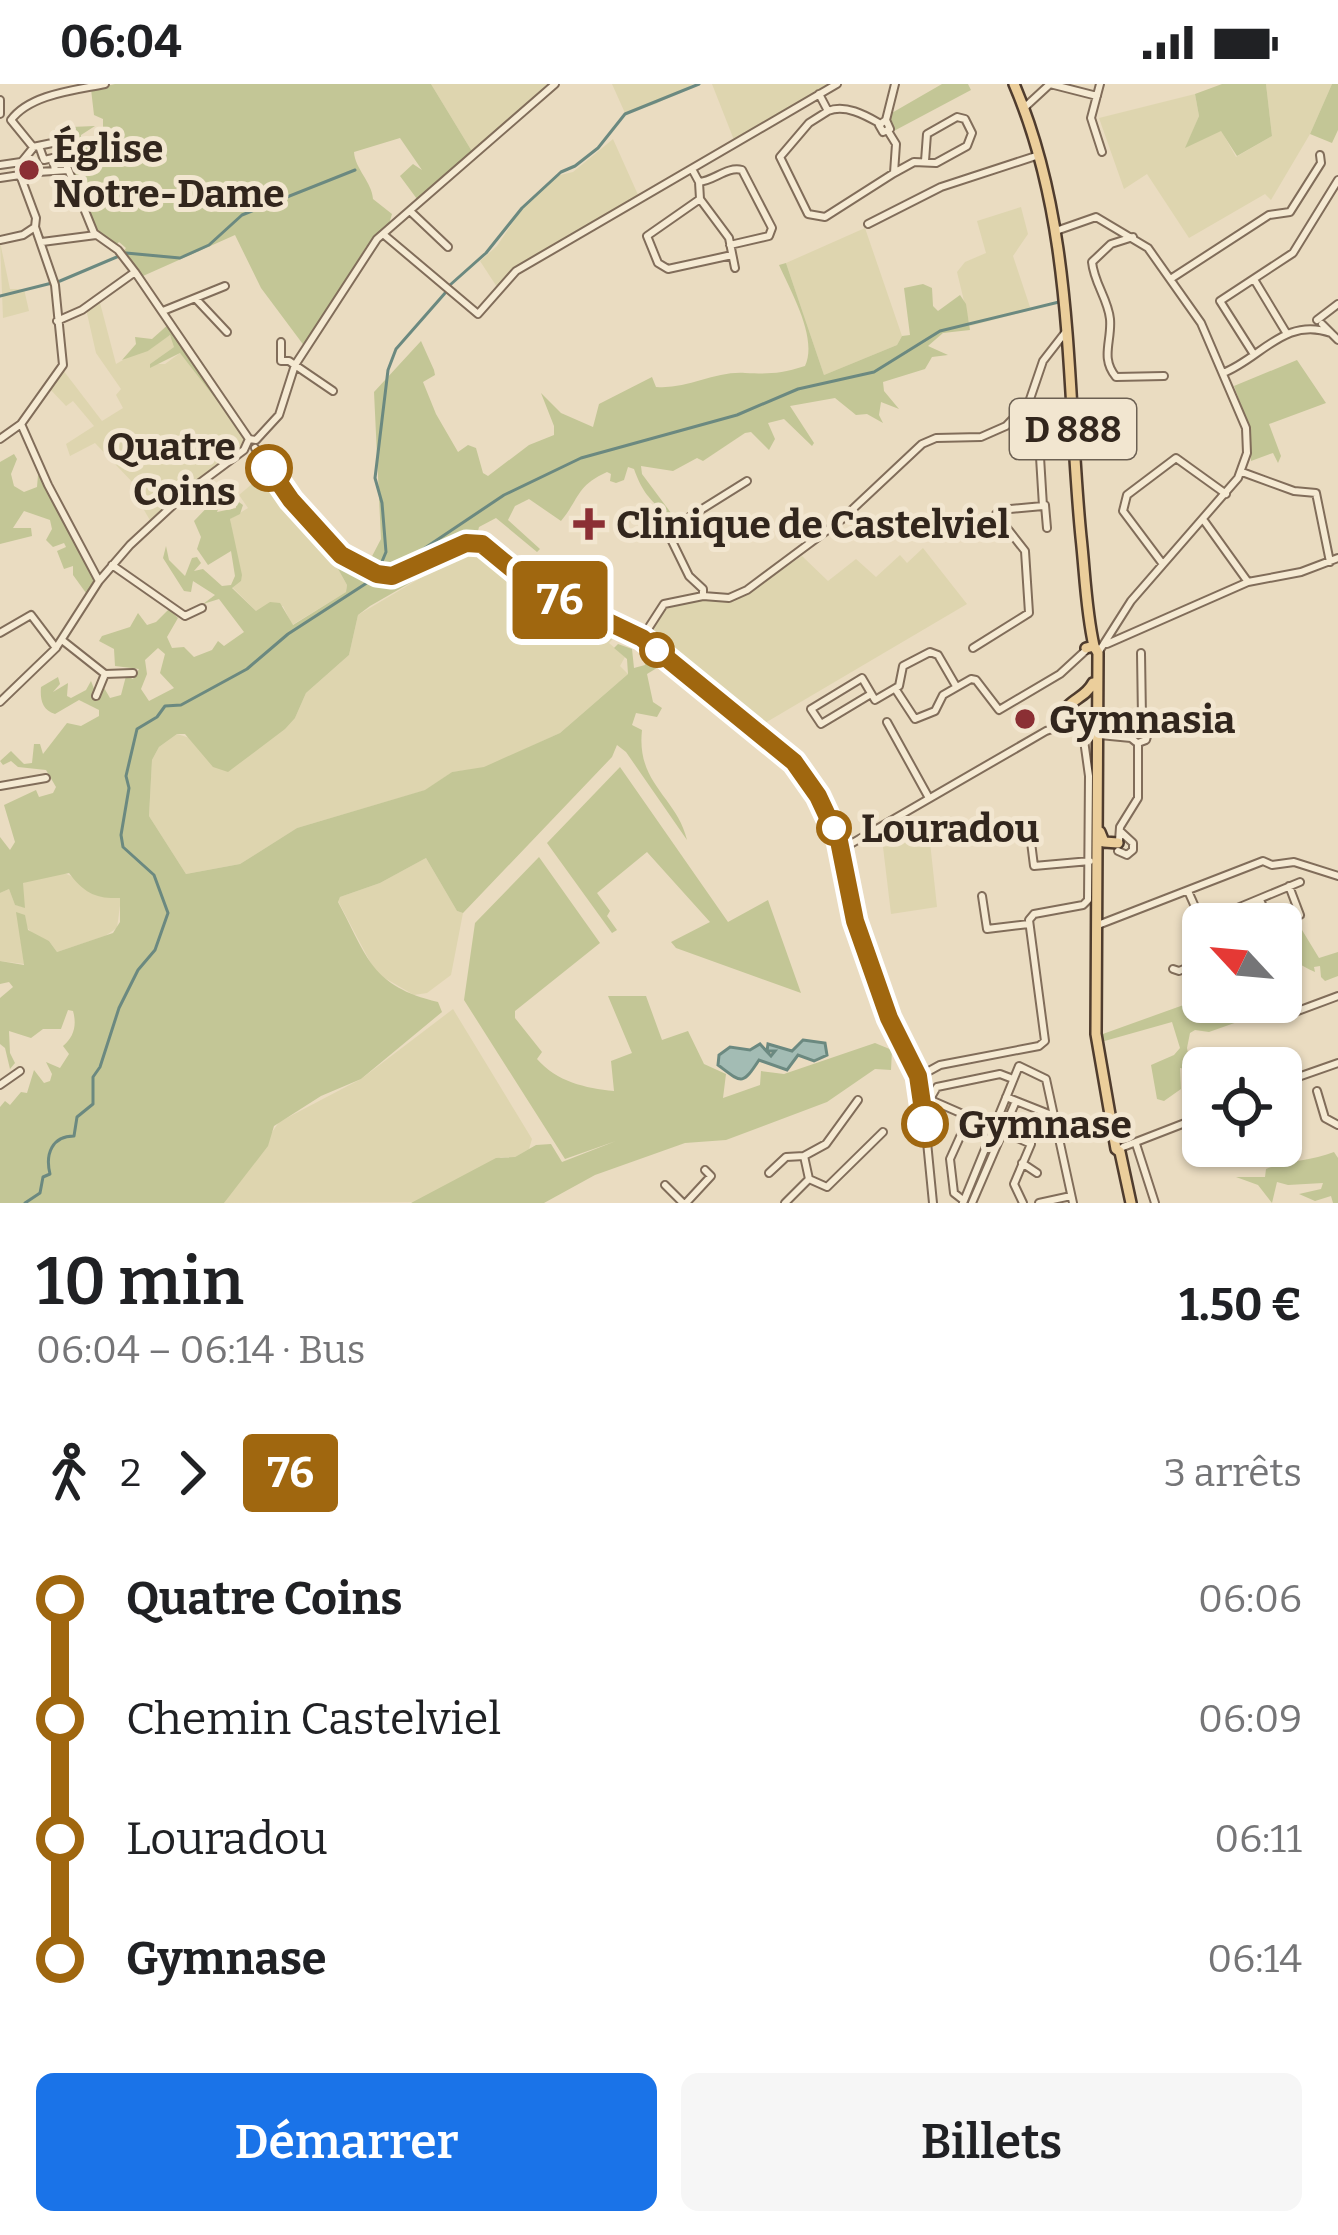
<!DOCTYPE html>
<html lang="fr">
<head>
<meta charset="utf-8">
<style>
	:root { --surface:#fff; --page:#f6f6f6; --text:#202124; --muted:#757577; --accent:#1a73e8 }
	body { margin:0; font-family:Bitter,serif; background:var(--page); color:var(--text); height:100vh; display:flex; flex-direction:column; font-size:45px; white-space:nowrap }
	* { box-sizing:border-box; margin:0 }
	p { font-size:39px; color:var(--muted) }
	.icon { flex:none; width:66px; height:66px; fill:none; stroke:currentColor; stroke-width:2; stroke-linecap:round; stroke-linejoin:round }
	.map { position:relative; height:1119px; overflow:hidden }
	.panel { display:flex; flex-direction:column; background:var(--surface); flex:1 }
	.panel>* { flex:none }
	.badge { padding:0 24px; border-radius:9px; font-size:42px; line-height:78px }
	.needle { width:78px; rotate:296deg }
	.buttons { position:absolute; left:1182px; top:819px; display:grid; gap:24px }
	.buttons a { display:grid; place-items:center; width:120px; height:120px; border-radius:18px; background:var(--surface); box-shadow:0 3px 9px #0004; font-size:60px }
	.map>.badge { position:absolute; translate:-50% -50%; box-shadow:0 0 0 6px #fff }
	.legs { display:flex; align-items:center; gap:18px; height:132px; padding:0 36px; font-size:39px }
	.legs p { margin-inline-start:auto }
	.head { display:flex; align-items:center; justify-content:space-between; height:204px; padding:0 36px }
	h1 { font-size:66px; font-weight:600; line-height:90px }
	.button { display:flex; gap:24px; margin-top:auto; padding:24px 36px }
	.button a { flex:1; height:138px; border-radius:18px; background:var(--accent); color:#fff; font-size:48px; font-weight:600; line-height:138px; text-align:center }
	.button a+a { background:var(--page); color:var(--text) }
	ul { padding:0 36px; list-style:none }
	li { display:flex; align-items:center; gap:42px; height:120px; font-size:45px }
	li i { display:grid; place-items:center; width:18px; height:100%; margin:0 15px; background:currentColor }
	li i::after { content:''; width:30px; height:30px; margin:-15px; border:9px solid; border-radius:50%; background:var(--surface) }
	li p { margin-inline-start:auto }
	li:first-child i { background:linear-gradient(#0000 50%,currentColor 0) }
	li:last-child i { background:linear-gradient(currentColor 50%,#0000 0) }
	.status { display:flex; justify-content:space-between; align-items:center; height:84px; padding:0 60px; background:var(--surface); direction:ltr }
	.status svg { height:33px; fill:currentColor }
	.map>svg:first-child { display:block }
</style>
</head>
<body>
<div class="status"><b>06:04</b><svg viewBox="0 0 49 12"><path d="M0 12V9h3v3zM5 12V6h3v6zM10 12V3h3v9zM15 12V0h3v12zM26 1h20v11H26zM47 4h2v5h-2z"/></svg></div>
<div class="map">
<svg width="1338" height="1119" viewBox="0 0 1338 1119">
	<rect width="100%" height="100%" fill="#eadcc1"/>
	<!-- farmland -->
	<path fill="#ded5af" d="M431 0H551L473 69Z
		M612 0H694L656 20 625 29Z
		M712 0H826L827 1 734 56Z
		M1266 0H1332L1310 50 1271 116 1265 110 1189 154 1147 90 1124 105 1099 34 1195 10 1199 32 1186 63 1221 46 1236 73 1272 52Z
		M613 55 639 113 512 188 497 203 480 177 497 162 525 120 556 92 573 88Z
		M1021 123 1028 150 1013 172 1031 226 970 242 957 188 965 178 986 169 977 137Z
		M865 144 902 252 897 261 824 291 786 179Z
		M0 158 10 205H24L29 227 3 234Z
		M99 215 116 280 137 268 148 267 169 251 176 259 174 263 150 280H165L180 269 188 275 244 355 243 361 151 438 133 407 137 403 95 359 70 372 66 360 94 342 73 317 66 322 49 304 63 286 102 337 123 324 116 311 121 305 96 269 86 225Z
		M266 388 290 423 323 458 347 501 346 508 292 541 283 522 256 527 231 502 241 497 230 435 248 424 239 411Z
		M471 464 480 465 539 512 620 547 609 559 625 573 620 582 628 590 560 649 484 684 452 688 426 706 297 744 240 780 186 790 149 732 152 676 159 663 177 650 190 654 295 634 306 609 349 571 358 531Z
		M923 464 967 520 758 643 645 553 665 522 702 514 722 517 739 514 802 472 828 497 856 475 876 493 900 471 907 479Z
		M905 732 908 759 930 758 937 823 891 830 883 763 898 760 894 738Z
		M426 774 457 827 463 829 451 891 427 909 414 911 376 889 338 817 340 813 380 799Z
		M62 788 121 814 117 844 105 852 57 868 49 857 32 850 17 829 24 880 0 877V809L9 805 15 821 24 823 22 799Z
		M453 925 532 1055 529 1065 515 1073H501L416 1118 224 1119 279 1038 361 995Z"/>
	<!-- green -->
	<path fill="#c3c696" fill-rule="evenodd" d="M115 0H431L473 69 417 115 400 92 413 80 422 86 400 54 354 68C355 85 372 98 373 115L392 130 389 140 366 163 305 263 261 204 235 151 143 192 123 168 126 164 119 158 115 162 95 145 63 67V54H69L71 43 95 42 81 51V62L103 57V35L94 31 91 5Z
		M942 0H968L971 6 892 48 890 30Z
		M1222 0H1266L1272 52 1237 72 1221 47 1185 64 1199 32 1195 10Z
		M1332 0H1338V46L1332 59 1310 50Z
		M786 179 824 291 897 261 902 252 910 251 904 204 923 200 932 204 933 222 938 227 960 211 966 220 970 246 943 249 928 262 948 271 932 273 925 285 883 298 884 307 899 325 881 318 879 331 883 339 867 330 856 331 835 314 790 322 814 359 812 362 784 335 768 339 775 355 769 366 751 348 745 349 703 377 697 374 673 387 641 382 642 390 674 433 673 436C651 417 643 410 634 385L628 383 624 396 616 399 610 397 611 390 607 388C576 402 580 414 561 437L529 415 515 422 508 436 540 465 537 468 496 434 479 443 476 455C438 462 412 497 371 484L369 478 381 455 374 308 421 257 434 286 435 291 423 298 436 330 458 368 468 361 476 364 483 389 488 392 529 361 554 351V342L541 309 561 329 593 343 599 320 652 293 656 303C685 306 715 287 745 289 770 290 779 290 805 282 818 254 791 208 779 181Z
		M170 239 231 330 229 332 180 269 150 284V280L174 263 170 251 148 267 122 276 136 260 135 253 152 255Z
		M1297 276 1326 319 1269 340 1281 372 1278 379 1273 369 1251 377 1250 345 1234 302Z
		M14 370 17 375 11 390 14 402 24 408 37 403 38 391 42 393 95 495 86 509 73 491V482L64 485 57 467 66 463 64 459 53 463 46 456 52 445 50 436 24 427 13 444H31L32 452 0 460V378Z
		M273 394C308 433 337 486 392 497L461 461 478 460 546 513 593 534 589 536 527 504 480 465 471 464 370 522 358 531 349 571 306 609 295 634 285 645 228 688 213 683 185 650H177L159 663 152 676 149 732 186 790 240 780 297 744 425 706 452 688 484 683 560 649 628 590 627 575 614 564 618 560 632 565 634 584 645 581 643 568 646 564 665 579 647 590 653 618 662 624 657 633 636 629 632 641 642 646C636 700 677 713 687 756L626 668 617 661 612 673 463 829 457 827 426 774 380 799 340 813 338 818C368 874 371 902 438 918L442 928 361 995 321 1012 274 1042 268 1062 224 1119H0V1023L5 1017 10 1021 21 1008 27 1009 34 986 44 999 50 997 52 990 46 978 60 984 69 970 63 962C74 953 77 941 73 927L68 926 61 945H43L31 954 9 947 10 969 15 979 10 985 5 964 0 960V914L13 903 9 898 0 900V877L24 881 16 828 25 831 28 846 49 857 57 868 113 849 120 838V814C96 815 84 809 69 789L23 799 25 824 15 821 9 805 0 809V753L10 766 15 758 4 721 36 706 39 713 53 709 56 703 46 686 18 683 11 677 3 681 0 677 11 667 24 680 32 679 34 660H40L43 670 67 639 81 642 99 632V626L79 616 55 630C42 626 40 615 41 603L58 593 60 600 53 608 68 599 67 612 71 614 86 606 91 597 98 615 103 602 110 614 121 611 126 592 133 595 139 585 115 582 114 565 99 557 102 552 130 543 138 529 147 541 156 538 169 525 178 534 167 553 172 564 184 563 194 573 212 566 218 557 224 562 244 548 219 515 203 520 215 511 193 497 191 508 184 507 163 474 166 462 169 476 185 492 192 474 197 473 201 479 194 487 203 485 222 502 231 501 235 492 231 467 208 481 197 465 201 453 194 437 219 411 223 414 217 428 236 424V416L243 421 240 430 230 435 242 491 241 497 232 504 256 527 270 518 280 519 293 541 346 508 347 501 323 458 290 423ZM158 564 165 570 160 589 174 604 149 617 141 605 147 590 145 576Z
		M620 683 728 838 768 816 801 909 676 864 671 858 710 838 647 768 597 809 610 827 607 832 617 846 612 849 547 759Z
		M539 773 600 859 515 927V934L542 968 537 975C557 998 585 1004 614 1007L611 977 632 969 608 912H646L662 956 688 947 704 980 726 990 723 1014 760 1001 761 987 784 990 875 959 892 966 891 986 875 985 827 1018 726 1056 685 1059 595 1091 544 1119H411L496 1074 515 1073 536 1061 551 1060 562 1078 616 1057 565 1075 464 916 475 839Z
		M1302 846 1319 874 1338 868V892L1325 897 1321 893 1320 882 1314 883 1315 888C1300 881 1288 875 1281 859Z
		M1203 914V918H1272L1274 925 1209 948 1195 946 1190 949 1187 964 1191 986 1180 984 1181 1005 1164 1017 1157 1015 1151 981 1174 971 1180 964 1172 938 1101 958 1100 951Z
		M1334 1068 1338 1074V1119H1333L1331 1112 1315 1117 1299 1110 1321 1105 1323 1099 1288 1101 1277 1098 1272 1119 1258 1101 1236 1093H1265L1266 1085C1289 1076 1311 1077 1334 1068Z"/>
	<!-- water -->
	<path fill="#a3bcb4" stroke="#6b8980" stroke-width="3" d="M803 956 825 959 827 971 814 977 798 971 787 986 759 976C742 1002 742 999 718 981L719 971 730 963 750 966 760 960 771 972 775 967H767L768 960 792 967Z"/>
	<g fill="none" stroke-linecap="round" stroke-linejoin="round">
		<!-- stream -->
		<path stroke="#6b8980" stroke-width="3" d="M450 201 486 169 522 124 561 88 575 82 598 64 625 30 699 0
			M0 212 60 197 126 169 180 174 209 161 242 131 355 86
			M381 480H398L413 472 504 411 581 374 737 331 798 305 874 288 940 247 1059 218
			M378 487 386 468 382 419 375 394 388 286 396 265 446 208
			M25 1119 40 1109 43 1093 50 1090C45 1070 52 1052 74 1052L77 1033 93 1020V993L100 983 119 924 138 886 155 866 168 829 154 791 123 763 121 751 129 704 126 692 137 645 157 633 165 622 181 621 247 585 288 550 376 493"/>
		<!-- minor casing -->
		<g stroke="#816d5a" stroke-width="10">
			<path id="minor" d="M1100 0 1091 34 1102 68
				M819 10 828 27 809 39 780 73 808 130 825 133 894 89 896 60 888 47
				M0 16V30
				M1024 24 1050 0 1097 12
				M828 27C845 20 865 31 879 39
				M11 36C30 10 76 6 105 0
				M11 36 33 63
				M886 36 890 45 883 48 879 41Z
				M886 36 895 0
				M39 62 44 76 53 74 55 87
				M33 63 57 58 94 149 118 166 135 188 249 355
				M0 81 21 78
				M692 85 699 98 700 115 729 154 735 184
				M38 88 68 86
				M894 89 914 78 936 79 967 62 972 49 965 35 957 33 927 50 925 77
				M20 91V80L33 64
				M0 94 20 91
				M699 98C714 97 727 82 742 86L772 144 769 152 730 161
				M700 115 647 152 658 179 668 185 732 171
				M410 127 448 163
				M868 140 941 103 1039 71
				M35 143 55 201 63 281 21 340 48 401 99 497
				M1056 147 1096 133 1148 164 1201 239 1246 344 1247 369 1238 394 1131 517 1098 569
				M383 150 478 230 516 187 837 0
				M1133 153 1111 160 1092 178C1094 199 1108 215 1110 235 1112 257 1100 274 1116 293L1164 292
				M0 156 23 151 35 143 36 134 20 91
				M42 158 96 151
				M1172 194 1269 131 1290 128 1321 79 1320 71
				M1255 197 1287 250
				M196 215 227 248
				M163 227 225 202
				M1317 236 1338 220
				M57 237 82 226 135 188
				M1322 240 1338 256
				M281 258V277H289L333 307
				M1253 269 1220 217 1293 169 1338 96
				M1223 289C1260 275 1285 232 1331 249
				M0 355 21 340
				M255 364C286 408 335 485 392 492L466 459 482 460 533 502 642 554 794 678 818 712 839 757 855 837 889 934 916 987 923 1017
				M1242 388 1294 407 1316 409 1330 478
				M1045 421 1047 444
				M1205 438 1248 498
				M1162 479 1123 427 1127 411 1176 374 1226 410
				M112 481 185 532 202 524
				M703 512V505L689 492 667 447 747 397
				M0 549 31 531 56 564
				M642 554 664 520 703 512 729 514 747 506 841 436 922 360 936 354 981 353 1006 342 1029 318 1043 277 1064 250
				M62 556 105 590 133 589
				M1107 560 1248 498 1301 488 1338 474
				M973 564 1029 529 1025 467 996 430 1000 426 1043 422 1040 373 1012 338
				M896 606 915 635 935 627 943 611 971 595 976 596 999 626 1060 590 1085 567
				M871 610 821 640 811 625 862 594 875 616 899 602 903 582 930 568 938 571 956 602
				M96 612 105 590
				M0 618 56 564 99 497 130 461 185 410 244 366 249 355 256 356 279 331 295 281 377 155 555 0
				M887 638 929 714
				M1100 651 1131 654 1136 658
				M1118 652 1132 645 1139 630
				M1138 659 1146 656 1148 649 1142 634 1141 569
				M0 702 46 694
				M1030 750 1034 782 1090 777
				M1119 757 1120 743 1138 714V659
				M842 765 1046 647 1060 642 1093 651
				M1118 767 1127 771 1133 766V759L1120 747
				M1188 807 1200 834 1198 841 1203 842
				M982 812 987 845 1029 840
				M1260 816 1271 840
				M1206 837 1300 798
				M1098 841 1263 777 1272 781 1294 778 1338 792
				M1281 842 1300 831 1289 802
				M1173 885 1179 887 1203 877
				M1270 931H1287L1338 912
				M918 993 940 981 1039 962 1045 957 1029 836 1034 830 1083 821 1088 816 1089 692 1083 649
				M1281 999 1338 979
				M0 1001 20 987
				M1317 1007 1325 1034 1338 1041
				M924 1013 1031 1060 1014 1100 1023 1119
				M1006 1013 1054 1032
				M930 1015 937 1003 1000 990 1013 995
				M923 1017 933 1119
				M1136 1060 1155 1119
				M1233 1062 1240 1076 1249 1078 1267 1072 1266 1062
				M1123 1063 1203 1032
				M1022 1079 1037 1089
				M769 1089 786 1073 804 1072
				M809 1095 804 1072 826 1060 858 1016
				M809 1095 827 1103 883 1048
				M665 1101 683 1119
				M963 1116 954 1109 950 1075 969 1033
				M686 1119 711 1092 705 1086
				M785 1119 809 1095
				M963 1119 1019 982 1046 995 1073 1119
				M972 1119 1016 1017
				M1039 1119 1071 1112"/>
		</g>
		<!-- major casing -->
		<g stroke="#4f3c2e" stroke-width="14">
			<path id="major" d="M1014 0C1075 142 1066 302 1081 453 1085 489 1086 527 1094 562
				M1086 564 1094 562 1098 569 1096 950 1116 1065 1120 1068 1131 1119
				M1060 634C1068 615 1085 615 1093 599
				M1100 748 1104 758 1118 759"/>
		</g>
		<!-- minor -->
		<use href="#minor" stroke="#f5ead3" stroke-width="6"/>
		<!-- major -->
		<use href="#major" stroke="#ebce9b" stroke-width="9"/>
	</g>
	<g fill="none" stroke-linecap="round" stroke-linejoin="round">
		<!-- line-1 casing -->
		<g stroke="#fff" stroke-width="27">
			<path id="line-1" d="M269 384 291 416 341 471 377 490 392 492 466 459 482 460 533 502 642 554 794 678 818 712 839 757 855 837 889 934 918 992 925 1040"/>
		</g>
		<!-- line-1 -->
		<use href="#line-1" stroke="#a0670f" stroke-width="18"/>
	</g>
	<!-- markers -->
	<g fill="#8b2f34" stroke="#f2e6d0" stroke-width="4.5">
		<circle cx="29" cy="86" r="12"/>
		<path d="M583 422h12v12h12v12h-12v12h-12v-12h-12v-12h12z"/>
		<circle cx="1025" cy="635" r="12"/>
	</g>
	<g fill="#fff" stroke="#a0670f" stroke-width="6">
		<circle cx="269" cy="384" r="21"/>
		<circle cx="657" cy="566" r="15"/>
		<circle cx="834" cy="744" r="15"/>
		<circle cx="925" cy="1040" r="21"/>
	</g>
	<g text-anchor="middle" stroke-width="10" stroke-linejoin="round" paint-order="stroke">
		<!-- shield labels -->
		<rect fill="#f2e6d0" stroke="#6c6053" stroke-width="3" x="1010" y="315" width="126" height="60" rx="9"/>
		<g font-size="36" font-weight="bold" fill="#32261d">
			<text x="1073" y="358">D 888</text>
		</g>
		<!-- poi labels -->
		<g font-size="39" font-weight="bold" fill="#32261d" stroke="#f2e6d0" text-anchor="start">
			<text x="53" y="78">Église<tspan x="53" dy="45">Notre-Dame</tspan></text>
			<text x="616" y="454">Clinique de Castelviel</text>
			<text x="1049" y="649">Gymnasia</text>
		</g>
		<!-- stop labels -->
		<g font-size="39" font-weight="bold" fill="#32261d" stroke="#f2e6d0" text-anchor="start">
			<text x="236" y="376" text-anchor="end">Quatre<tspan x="236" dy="45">Coins</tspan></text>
			<text x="861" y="758">Louradou</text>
			<text x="958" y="1054">Gymnase</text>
		</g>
	</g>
</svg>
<div class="buttons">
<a><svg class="needle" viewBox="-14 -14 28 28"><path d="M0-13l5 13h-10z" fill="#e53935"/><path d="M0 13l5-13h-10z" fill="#757577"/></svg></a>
<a><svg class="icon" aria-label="locate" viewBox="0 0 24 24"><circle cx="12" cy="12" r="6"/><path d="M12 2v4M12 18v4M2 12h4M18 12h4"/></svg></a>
</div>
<b class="badge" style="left:560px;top:516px;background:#a0670f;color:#fff">76</b>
</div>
<section class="panel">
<div class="head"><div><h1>10 min</h1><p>06:04 – 06:14 · Bus</p></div><b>1.50 €</b></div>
<div class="legs"><svg class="icon" aria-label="walk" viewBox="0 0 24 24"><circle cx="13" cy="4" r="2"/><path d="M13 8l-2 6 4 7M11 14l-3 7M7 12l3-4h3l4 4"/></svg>2<svg class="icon" aria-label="forward" viewBox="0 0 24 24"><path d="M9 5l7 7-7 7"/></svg><b class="badge" style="background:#a0670f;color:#fff">76</b><p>3 arrêts</p></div>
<ul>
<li><i style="color:#a0670f"></i><b>Quatre Coins</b><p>06:06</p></li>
<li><i style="color:#a0670f"></i><span>Chemin Castelviel</span><p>06:09</p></li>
<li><i style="color:#a0670f"></i><span>Louradou</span><p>06:11</p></li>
<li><i style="color:#a0670f"></i><b>Gymnase</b><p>06:14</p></li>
</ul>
<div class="button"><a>Démarrer</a><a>Billets</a></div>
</section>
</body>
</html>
